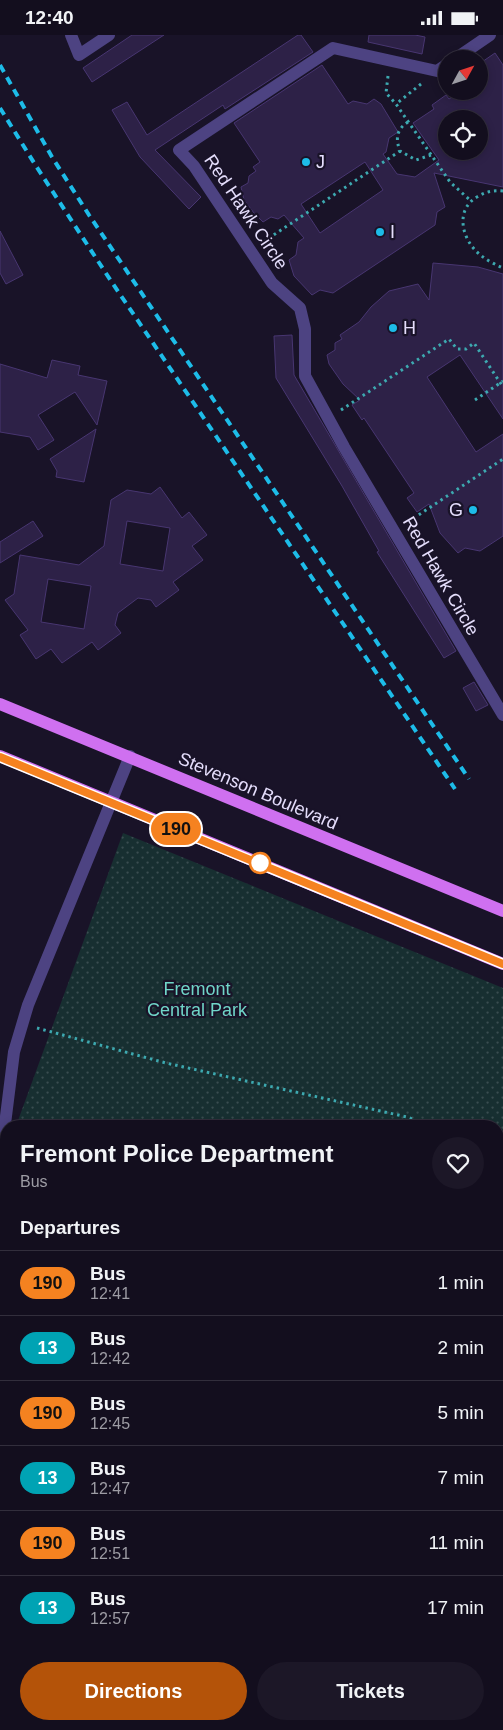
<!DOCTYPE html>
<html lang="en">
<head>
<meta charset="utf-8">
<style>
	:root { --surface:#130e1e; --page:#1c1727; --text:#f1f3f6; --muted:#9d9ca4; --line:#322e3c; --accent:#b45309 }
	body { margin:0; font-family:Arial,sans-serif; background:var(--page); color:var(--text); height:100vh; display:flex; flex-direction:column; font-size:19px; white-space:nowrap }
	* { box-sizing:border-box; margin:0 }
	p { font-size:16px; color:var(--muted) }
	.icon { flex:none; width:28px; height:28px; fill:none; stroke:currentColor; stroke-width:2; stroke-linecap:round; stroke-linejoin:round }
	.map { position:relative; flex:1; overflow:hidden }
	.details { position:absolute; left:0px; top:1085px; width:504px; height:610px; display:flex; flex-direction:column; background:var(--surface); border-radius:20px 20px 0 0; box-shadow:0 2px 8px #0003,0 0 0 1px var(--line) }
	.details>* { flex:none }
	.badge { padding:0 10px; border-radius:16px; font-size:18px; line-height:32px }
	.needle { width:32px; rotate:50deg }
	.fabs { position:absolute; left:438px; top:15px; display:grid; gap:10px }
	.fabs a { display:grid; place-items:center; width:50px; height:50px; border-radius:50%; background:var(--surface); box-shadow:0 2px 8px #0003,0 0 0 1px var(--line); font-size:25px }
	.map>.badge { position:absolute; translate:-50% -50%; box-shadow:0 0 0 2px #fff }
	h2 { padding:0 20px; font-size:19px; line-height:45px }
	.round { display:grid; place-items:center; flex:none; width:52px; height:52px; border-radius:26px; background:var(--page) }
	.headline { display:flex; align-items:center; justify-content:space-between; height:85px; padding:0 20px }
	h1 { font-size:24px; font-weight:800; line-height:38px }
	.cta { display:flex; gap:10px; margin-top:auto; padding:10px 20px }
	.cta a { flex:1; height:58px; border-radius:30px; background:var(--accent); color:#fff; font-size:20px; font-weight:800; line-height:58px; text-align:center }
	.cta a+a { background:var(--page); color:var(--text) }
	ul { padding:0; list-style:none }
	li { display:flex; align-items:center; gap:15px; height:65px; padding:0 20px; border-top:1px solid var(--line) }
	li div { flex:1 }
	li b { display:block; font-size:19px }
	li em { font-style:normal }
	li .badge { min-width:55px; font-weight:700; text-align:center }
	.status { display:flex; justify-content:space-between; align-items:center; height:35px; padding:0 25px; background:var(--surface); direction:ltr }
	.status svg { height:14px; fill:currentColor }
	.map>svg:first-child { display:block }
</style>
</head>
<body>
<div class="status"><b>12:40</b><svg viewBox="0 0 49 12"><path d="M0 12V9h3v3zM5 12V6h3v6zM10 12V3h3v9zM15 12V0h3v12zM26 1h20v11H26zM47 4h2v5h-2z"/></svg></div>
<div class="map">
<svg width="503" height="1695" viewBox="0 0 503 1695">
	<defs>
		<pattern id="park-dots" width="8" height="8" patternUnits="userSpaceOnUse" patternTransform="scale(1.25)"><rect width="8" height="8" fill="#172f31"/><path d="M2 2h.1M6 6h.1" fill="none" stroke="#394d50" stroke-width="1.8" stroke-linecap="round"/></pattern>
	</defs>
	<rect width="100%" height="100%" fill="#191328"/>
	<!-- park -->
	<path fill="url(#park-dots)" d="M123 798 503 953V1695H0V1628L6 1623V1689H498V1091H16Z
		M6 1164V1406L0 1391V1214Z
		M6 1476V1580L0 1572V1486Z"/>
	<!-- pitch -->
	<path fill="#172f31" d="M503 1304V1470L498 1452V1305Z
		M503 1672V1695H427L448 1689H498V1673Z"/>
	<!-- building -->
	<path fill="#2d2147" stroke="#483671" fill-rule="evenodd" d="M132 0H164L92 47 83 33Z
		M298 0H301L313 17 225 74 223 70 155 115 201 162 189 174 140 122 112 75 127 67 147 100Z
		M369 0H415L425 2 422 19 368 7Z
		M495 18 503 30V152L434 138 445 172 437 177 435 190 333 258 320 255 312 260 294 241 289 225 296 220 298 207 304 203 284 180 278 184 271 182 263 187 254 178 244 165 241 152 248 148 249 141 256 136 253 132 260 127 234 88 322 30 348 69 353 66 367 69 374 64 381 69 398 97 389 103 386 117 383 119 397 139 415 142 439 125 413 88 434 74 432 70 446 60 449 64 461 56H479V29ZM446 84H479V116H446ZM365 127 383 155 320 198 301 169Z
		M0 196 23 240 6 249 0 238Z
		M433 228 478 232 503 239V384L460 320 427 342 476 417 503 399V501L480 516 465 513 458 518 440 498 429 469 417 477 407 463 414 458 364 383 362 385 352 370 360 365 343 349 329 329 327 320 335 315V308L342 304 340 300 359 287 371 272 389 256 418 249 429 265Z
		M292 300 294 340 456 616 444 623 377 517 379 516 342 451 276 343 274 301Z
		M52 325 80 331 78 340 107 346 97 390 75 357 38 380 54 405 38 415 30 402 0 397V329L47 343Z
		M96 394 84 447 56 442 57 436 50 424Z
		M160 452 182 483 189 477 207 500 192 511 203 525 173 547 179 555 156 572 151 565 138 563 118 578 115 590 121 598 98 615 92 607 62 628 51 614 36 624 20 600 28 595 5 565 14 559 20 520 79 530 104 511 111 465 127 455 151 459ZM127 486 170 493 163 536 120 529ZM48 544 91 551 84 594 41 587Z
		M33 486 43 501 0 528V507Z
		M474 647 488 670 476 676 463 653Z"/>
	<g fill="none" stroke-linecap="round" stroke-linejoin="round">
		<!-- path -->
		<path stroke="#3da9b0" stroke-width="3" stroke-dasharray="2.5 4" stroke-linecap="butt" d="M388 41 386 58 396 69
			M421 49 396 69 450 147 471 166
			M408 87C397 94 395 103 400 116L416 125 431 120
			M503 156C493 155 485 157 477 162 456 174 461 201 476 216 484 224 494 229 503 233
			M263 207 400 116
			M475 365 503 346
			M341 375 449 304 457 314H466L474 308 503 352
			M408 487 503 424
			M37 993 166 1028 407 1082 431 1091
			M498 1119 503 1121
			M498 1186 503 1183
			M0 1542 6 1530
			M0 1548 6 1556
			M498 1631 503 1622
			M105 1689 110 1695
			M206 1689 209 1695
			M295 1695 316 1689"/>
		<!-- minor -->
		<path stroke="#4d4382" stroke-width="12" d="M71 0 79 20 109 0
			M455 24 490 0
			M446 30 437 36 333 13 179 115 194 131 272 248 300 273 305 294V341L344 412 503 680
			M0 1129 14 1017 28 970 130 721
			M0 1415 3 1444 0 1464"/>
		<!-- major -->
		<path stroke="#cf70f0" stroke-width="12" d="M0 669 503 876
			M0 721 503 929"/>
		<!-- rail -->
		<path stroke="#1dbce8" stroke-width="4" stroke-dasharray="8 6" stroke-linecap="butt" d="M0 30 52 122 89 180 469 744
			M0 73 36 131 111 246 455 754"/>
	</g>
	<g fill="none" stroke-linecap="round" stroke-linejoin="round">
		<!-- line casing -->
		<g stroke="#fff" stroke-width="11">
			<path id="line" d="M0 722 503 929"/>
		</g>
		<!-- line -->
		<use href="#line" stroke="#f58220" stroke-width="8"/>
	</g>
	<!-- markers -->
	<g fill="#1dbce8" stroke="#191328" stroke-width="2">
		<circle cx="306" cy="127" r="5"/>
		<circle cx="380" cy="197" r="5"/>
		<circle cx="393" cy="293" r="5"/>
		<circle cx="473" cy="475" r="5"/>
	</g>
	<circle fill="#fff" stroke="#f58220" stroke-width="2.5" cx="260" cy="828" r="10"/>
	<g text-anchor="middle" stroke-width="4.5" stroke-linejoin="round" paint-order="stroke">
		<!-- poi labels -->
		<g font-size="18" fill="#e5defc" stroke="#191328" text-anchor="start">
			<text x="316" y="133">J</text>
			<text x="390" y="203">I</text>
			<text x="403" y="299">H</text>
			<text x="463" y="481" text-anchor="end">G</text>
		</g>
		<!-- street labels -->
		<g font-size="18" fill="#e5defc" stroke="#191328">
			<text transform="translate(246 177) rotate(56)" y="6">Red Hawk Circle</text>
			<text transform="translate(441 541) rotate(60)" y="6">Red Hawk Circle</text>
			<text transform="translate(258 756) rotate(23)" y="6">Stevenson Boulevard</text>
		</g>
		<!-- park labels -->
		<g font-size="18" fill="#70d5c8" stroke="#191328">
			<text x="197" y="960">Fremont<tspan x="197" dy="21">Central Park</tspan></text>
		</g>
	</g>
</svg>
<div class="fabs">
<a><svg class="needle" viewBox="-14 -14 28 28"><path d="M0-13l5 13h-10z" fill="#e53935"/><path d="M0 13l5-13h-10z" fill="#9d9ca4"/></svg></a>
<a><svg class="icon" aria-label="locate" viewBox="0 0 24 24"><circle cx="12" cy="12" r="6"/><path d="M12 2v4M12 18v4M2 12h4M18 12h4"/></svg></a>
</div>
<b class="badge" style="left:176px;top:794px;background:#f58220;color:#111">190</b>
<section class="details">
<div class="headline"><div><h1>Fremont Police Department</h1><p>Bus</p></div><a class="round"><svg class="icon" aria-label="heart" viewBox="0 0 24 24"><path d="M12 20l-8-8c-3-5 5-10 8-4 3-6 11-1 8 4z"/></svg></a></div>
<h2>Departures</h2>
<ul>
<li><span class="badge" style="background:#f58220;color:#111">190</span><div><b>Bus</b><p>12:41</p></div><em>1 min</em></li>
<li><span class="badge" style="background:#00a3b4;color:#fff">13</span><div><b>Bus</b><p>12:42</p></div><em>2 min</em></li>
<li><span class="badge" style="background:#f58220;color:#111">190</span><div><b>Bus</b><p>12:45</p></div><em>5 min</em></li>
<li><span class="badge" style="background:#00a3b4;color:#fff">13</span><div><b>Bus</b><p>12:47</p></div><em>7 min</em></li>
<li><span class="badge" style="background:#f58220;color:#111">190</span><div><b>Bus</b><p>12:51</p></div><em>11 min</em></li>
<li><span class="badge" style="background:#00a3b4;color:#fff">13</span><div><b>Bus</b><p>12:57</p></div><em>17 min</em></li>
</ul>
<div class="cta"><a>Directions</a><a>Tickets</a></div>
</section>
</div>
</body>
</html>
